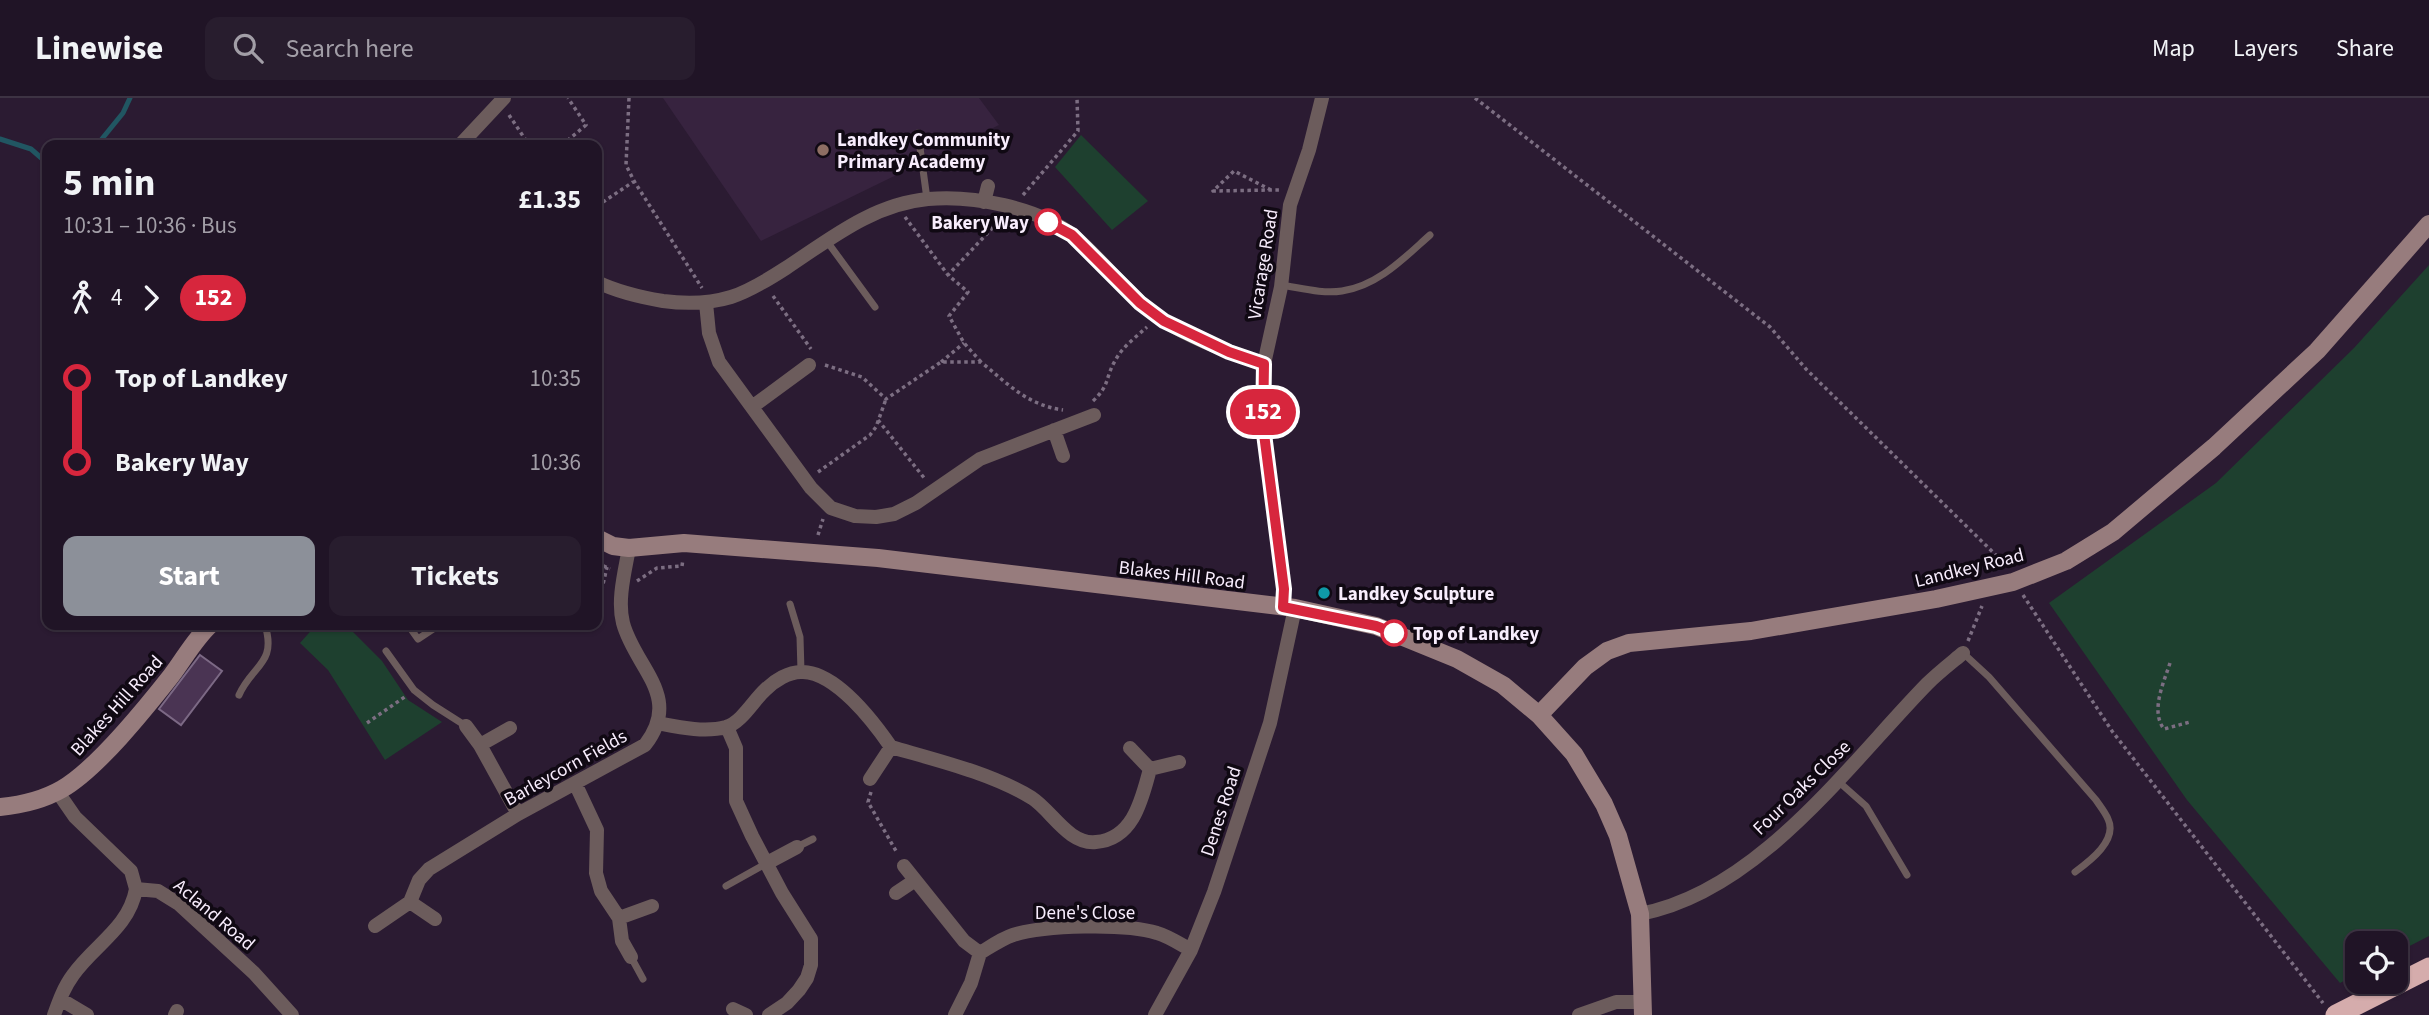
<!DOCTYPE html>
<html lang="en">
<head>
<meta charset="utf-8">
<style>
	:root { --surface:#201426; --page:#281d2e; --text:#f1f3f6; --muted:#a29ea7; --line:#3d3343; --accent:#8c9099 }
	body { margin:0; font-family:"Source Sans 3",sans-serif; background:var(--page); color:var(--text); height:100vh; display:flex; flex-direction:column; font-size:26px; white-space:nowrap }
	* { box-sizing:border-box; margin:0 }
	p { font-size:23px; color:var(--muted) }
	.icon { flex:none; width:38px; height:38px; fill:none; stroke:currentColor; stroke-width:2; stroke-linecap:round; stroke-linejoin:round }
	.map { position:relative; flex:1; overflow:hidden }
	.details { position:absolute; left:42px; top:42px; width:560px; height:490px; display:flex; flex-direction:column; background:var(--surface); border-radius:14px; box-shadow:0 2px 5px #0004,0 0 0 2px var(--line) }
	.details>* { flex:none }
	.badge { padding:0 14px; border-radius:23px; font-size:24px; line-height:46px }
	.fabs { position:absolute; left:2345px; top:833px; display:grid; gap:14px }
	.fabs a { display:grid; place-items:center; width:63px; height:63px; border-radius:14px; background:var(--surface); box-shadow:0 2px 5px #0004,0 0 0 2px var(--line); font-size:35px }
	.map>.badge { position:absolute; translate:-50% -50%; box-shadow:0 0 0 4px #fff }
	.legs { display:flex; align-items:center; gap:10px; height:77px; padding:0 21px; font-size:23px }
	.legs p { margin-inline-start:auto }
	.overview { display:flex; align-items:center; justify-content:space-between; height:119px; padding:0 21px }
	h1 { font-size:38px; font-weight:700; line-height:52px }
	.button { display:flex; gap:14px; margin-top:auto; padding:14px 21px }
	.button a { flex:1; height:80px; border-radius:14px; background:var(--accent); color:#fff; font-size:28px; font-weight:700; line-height:80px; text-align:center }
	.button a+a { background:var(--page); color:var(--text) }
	ul { padding:0 21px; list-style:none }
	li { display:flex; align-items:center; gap:24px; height:84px; font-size:26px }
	li i { display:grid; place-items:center; width:10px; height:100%; margin:0 9px; background:currentColor }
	li i::after { content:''; width:18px; height:18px; margin:-9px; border:5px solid; border-radius:50%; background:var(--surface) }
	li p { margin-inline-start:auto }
	li:first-child i { background:linear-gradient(#0000 50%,currentColor 0) }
	li:last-child i { background:linear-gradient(currentColor 50%,#0000 0) }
	header { display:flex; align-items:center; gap:42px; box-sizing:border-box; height:98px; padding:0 35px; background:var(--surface); border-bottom:2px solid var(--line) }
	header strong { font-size:33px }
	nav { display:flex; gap:38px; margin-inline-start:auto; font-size:24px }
	.search { width:490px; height:63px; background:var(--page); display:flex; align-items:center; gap:18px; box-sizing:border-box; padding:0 24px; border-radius:14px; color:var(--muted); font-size:26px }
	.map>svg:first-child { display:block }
</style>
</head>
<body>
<header>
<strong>Linewise</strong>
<div class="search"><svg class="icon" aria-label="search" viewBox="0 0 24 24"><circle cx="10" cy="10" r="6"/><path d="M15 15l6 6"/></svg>Search here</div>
<nav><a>Map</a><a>Layers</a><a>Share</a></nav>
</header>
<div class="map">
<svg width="2429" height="917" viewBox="0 0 2429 917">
	<rect width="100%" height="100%" fill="#2b1b32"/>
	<!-- built -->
	<path fill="#37233f" d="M663 0H979L999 27 761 143Z"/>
	<!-- green -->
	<path fill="#1e402f" d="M1081 37 1148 103 1112 132 1055 69Z
		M2429 167V838L2396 855V845H2357V876L2340 885 2187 702 2049 505 2216 385 2354 250Z
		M316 527H346L382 563 408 602 442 624 385 662 328 572 300 545Z"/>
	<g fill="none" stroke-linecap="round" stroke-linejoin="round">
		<!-- stream -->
		<path stroke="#215662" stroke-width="5" d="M0 41 31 51 47 65
			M97 47 123 15 130 0"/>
	</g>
	<!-- building -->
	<path fill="#4a3453" stroke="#7c6985" stroke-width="2" d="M200 557 222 573 181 627 159 611Z"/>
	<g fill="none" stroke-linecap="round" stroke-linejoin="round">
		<!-- path -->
		<path stroke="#7c6e82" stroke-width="3.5" stroke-dasharray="3.5 3.5" stroke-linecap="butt" d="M629 0 626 67 634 83 702 190
			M1475 0 1770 229 1806 271 2008 469
			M509 17 529 47
			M562 47 586 27 568 0
			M1271 92 1234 73 1213 93 1271 92H1279
			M1023 97 1078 33 1077 0
			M597 108 633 84
			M905 119 948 177
			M773 198 811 251
			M941 264 964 245
			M981 264 964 245 949 218 968 194 948 177 999 123
			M825 267 862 279 886 301 941 264H981C1008 286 1027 307 1063 312
			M1093 303C1110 287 1105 280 1115 263 1122 249 1136 239 1147 229
			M878 322 925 381
			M818 374 870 337 876 329 886 301
			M818 437 823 421
			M597 465 610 471
			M637 483 657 470 682 468 683 461
			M597 496 601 495 607 469
			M2023 497 2112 633 2323 905
			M1968 543 1982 508
			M2170 565C2164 584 2150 613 2164 631L2190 624
			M367 625 406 598
			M871 694 868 704 896 753H899"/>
		<!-- lane -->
		<path stroke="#6c5c5c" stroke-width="7" d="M918 35 927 101
			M826 142 875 209
			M1281 187C1301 190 1322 196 1342 193 1378 188 1405 159 1430 137
			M790 506 800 539 801 573
			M408 527 418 541 439 527
			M386 553 414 592 433 607 466 628
			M1963 555 1989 579 2096 702C2100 708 2105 714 2108 721 2118 742 2090 763 2075 774
			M239 597C252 567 277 566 265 527
			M1839 684 1866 708 1907 777
			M797 749 813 741
			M726 788 767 765
			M631 859 643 881"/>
		<!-- street -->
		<path stroke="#6c5c5c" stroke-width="14" d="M460 47 504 0
			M984 104 988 88
			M597 184C618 194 639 199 663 203 685 206 708 206 731 199 750 193 769 181 786 170 830 141 873 106 928 101 972 97 1038 109 1074 138 1105 164 1128 198 1162 221 1192 242 1230 254 1264 266
			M706 205 709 235 719 264 811 390 831 410 855 418 876 419 894 416 916 405 980 361 1094 317
			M752 309 809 267
			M1054 332 1063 358
			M1283 509 1284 491 1263 328 1264 266 1281 189 1290 107 1309 52 1322 0
			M657 625C678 629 705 635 726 629 742 624 753 603 765 592 774 583 789 573 803 574 836 575 873 623 891 649L870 681
			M466 628 480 647 518 716
			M727 629 736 650V703L752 738 782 795 811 841V867L807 880 799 892 787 905 769 917
			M480 647 510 630
			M891 649C936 662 991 675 1032 700 1052 713 1069 747 1096 744 1134 741 1142 700 1150 671
			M1130 650 1150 671 1179 664
			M575 685 597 732 596 775 601 793 619 820 622 843 631 859
			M57 693 75 719 131 773 136 791 158 793 179 806 254 875 292 917
			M767 765 797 749
			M904 768 964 843 980 855C990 849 1001 841 1013 837 1044 827 1126 825 1157 835 1168 838 1180 846 1191 852
			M896 795 914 783
			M410 804 435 821
			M1640 816C1758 794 1848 667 1927 586 1938 575 1951 565 1963 555
			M619 820 652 808
			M375 828 410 804 419 782 429 771 518 716 645 647C683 598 635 570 623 525 617 502 625 473 629 450
			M60 901 87 917
			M733 911 746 917
			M54 917C59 903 64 889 73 877 94 847 129 830 136 791
			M175 917 177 913
			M955 917 971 885 980 855
			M1155 917 1191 852 1214 794 1270 625 1295 510
			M1579 917 1616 904H1643"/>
		<!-- secondary -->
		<path stroke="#977c7d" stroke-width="18" d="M597 440 613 448 629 450 684 445 878 460 1295 510 1376 528 1457 561 1503 587 1539 617 1574 656 1604 706 1618 738 1640 816 1643 917
			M1539 617 1585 569 1607 553 1629 545 1751 533 1936 501 2013 484 2066 463 2113 434 2214 349 2317 253 2429 126
			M0 709C21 707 43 702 62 691 97 671 145 611 171 578 184 561 194 542 210 527"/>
		<!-- highway -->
		<path stroke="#d5acac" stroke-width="21" d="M2336 917 2429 870"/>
	</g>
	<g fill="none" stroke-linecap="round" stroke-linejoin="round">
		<!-- line-1 casing -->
		<g stroke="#fff" stroke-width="16">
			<path id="line-1" d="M1048 124 1072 137 1140 205 1164 223 1229 254 1264 266 1263 328 1284 491 1283 509 1376 528 1394 535"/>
		</g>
		<!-- line-1 -->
		<use href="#line-1" stroke="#d7263d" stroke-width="10"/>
	</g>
	<!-- markers -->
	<circle fill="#8d6e63" stroke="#100913" stroke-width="2.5" cx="823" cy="52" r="7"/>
	<g fill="#fff" stroke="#d7263d" stroke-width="3.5">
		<circle cx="1048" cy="124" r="12"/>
		<circle cx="1394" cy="535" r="12"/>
	</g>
	<circle fill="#0f9aa8" stroke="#100913" stroke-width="2.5" cx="1324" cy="495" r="7"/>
	<g text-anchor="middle" stroke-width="7" stroke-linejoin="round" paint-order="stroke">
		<!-- poi labels -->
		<g font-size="19" font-weight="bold" fill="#f8edfd" stroke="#100913" text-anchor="start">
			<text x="837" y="48">Landkey Community<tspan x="837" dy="22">Primary Academy</tspan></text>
			<text x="1338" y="502">Landkey Sculpture</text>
		</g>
		<!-- stop labels -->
		<g font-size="19" font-weight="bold" fill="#f8edfd" stroke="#100913" text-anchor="end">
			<text x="1029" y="131">Bakery Way</text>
			<text x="1413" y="542" text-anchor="start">Top of Landkey</text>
		</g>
		<!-- street labels -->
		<g font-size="19" fill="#f8edfd" stroke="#100913">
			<text transform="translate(1262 166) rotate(-81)" y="7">Vicarage Road</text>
			<text transform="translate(1969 469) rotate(-14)" y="7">Landkey Road</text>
			<text transform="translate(1182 476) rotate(7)" y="7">Blakes Hill Road</text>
			<text transform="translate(116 607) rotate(-48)" y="7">Blakes Hill Road</text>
			<text transform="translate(565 669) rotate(-29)" y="7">Barleycorn Fields</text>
			<text transform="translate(1801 689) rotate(-44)" y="7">Four Oaks Close</text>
			<text transform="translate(1220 713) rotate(-72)" y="7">Denes Road</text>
			<text x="1085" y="821">Dene's Close</text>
			<text transform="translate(215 816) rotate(40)" y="7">Acland Road</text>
		</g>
	</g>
</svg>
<div class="fabs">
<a><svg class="icon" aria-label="locate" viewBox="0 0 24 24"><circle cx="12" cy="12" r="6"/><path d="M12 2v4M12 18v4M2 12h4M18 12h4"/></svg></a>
</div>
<b class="badge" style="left:1263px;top:314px;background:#d7263d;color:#fff">152</b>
<section class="details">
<div class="overview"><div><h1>5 min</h1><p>10:31 – 10:36 · Bus</p></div><b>£1.35</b></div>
<div class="legs"><svg class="icon" aria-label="walk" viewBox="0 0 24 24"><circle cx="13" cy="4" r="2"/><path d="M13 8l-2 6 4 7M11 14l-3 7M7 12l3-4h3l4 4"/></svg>4<svg class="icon" aria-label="forward" viewBox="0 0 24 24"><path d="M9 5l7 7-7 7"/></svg><b class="badge" style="background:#d7263d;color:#fff">152</b></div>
<ul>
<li><i style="color:#d7263d"></i><b>Top of Landkey</b><p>10:35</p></li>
<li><i style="color:#d7263d"></i><b>Bakery Way</b><p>10:36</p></li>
</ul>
<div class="button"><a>Start</a><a>Tickets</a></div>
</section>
</div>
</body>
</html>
